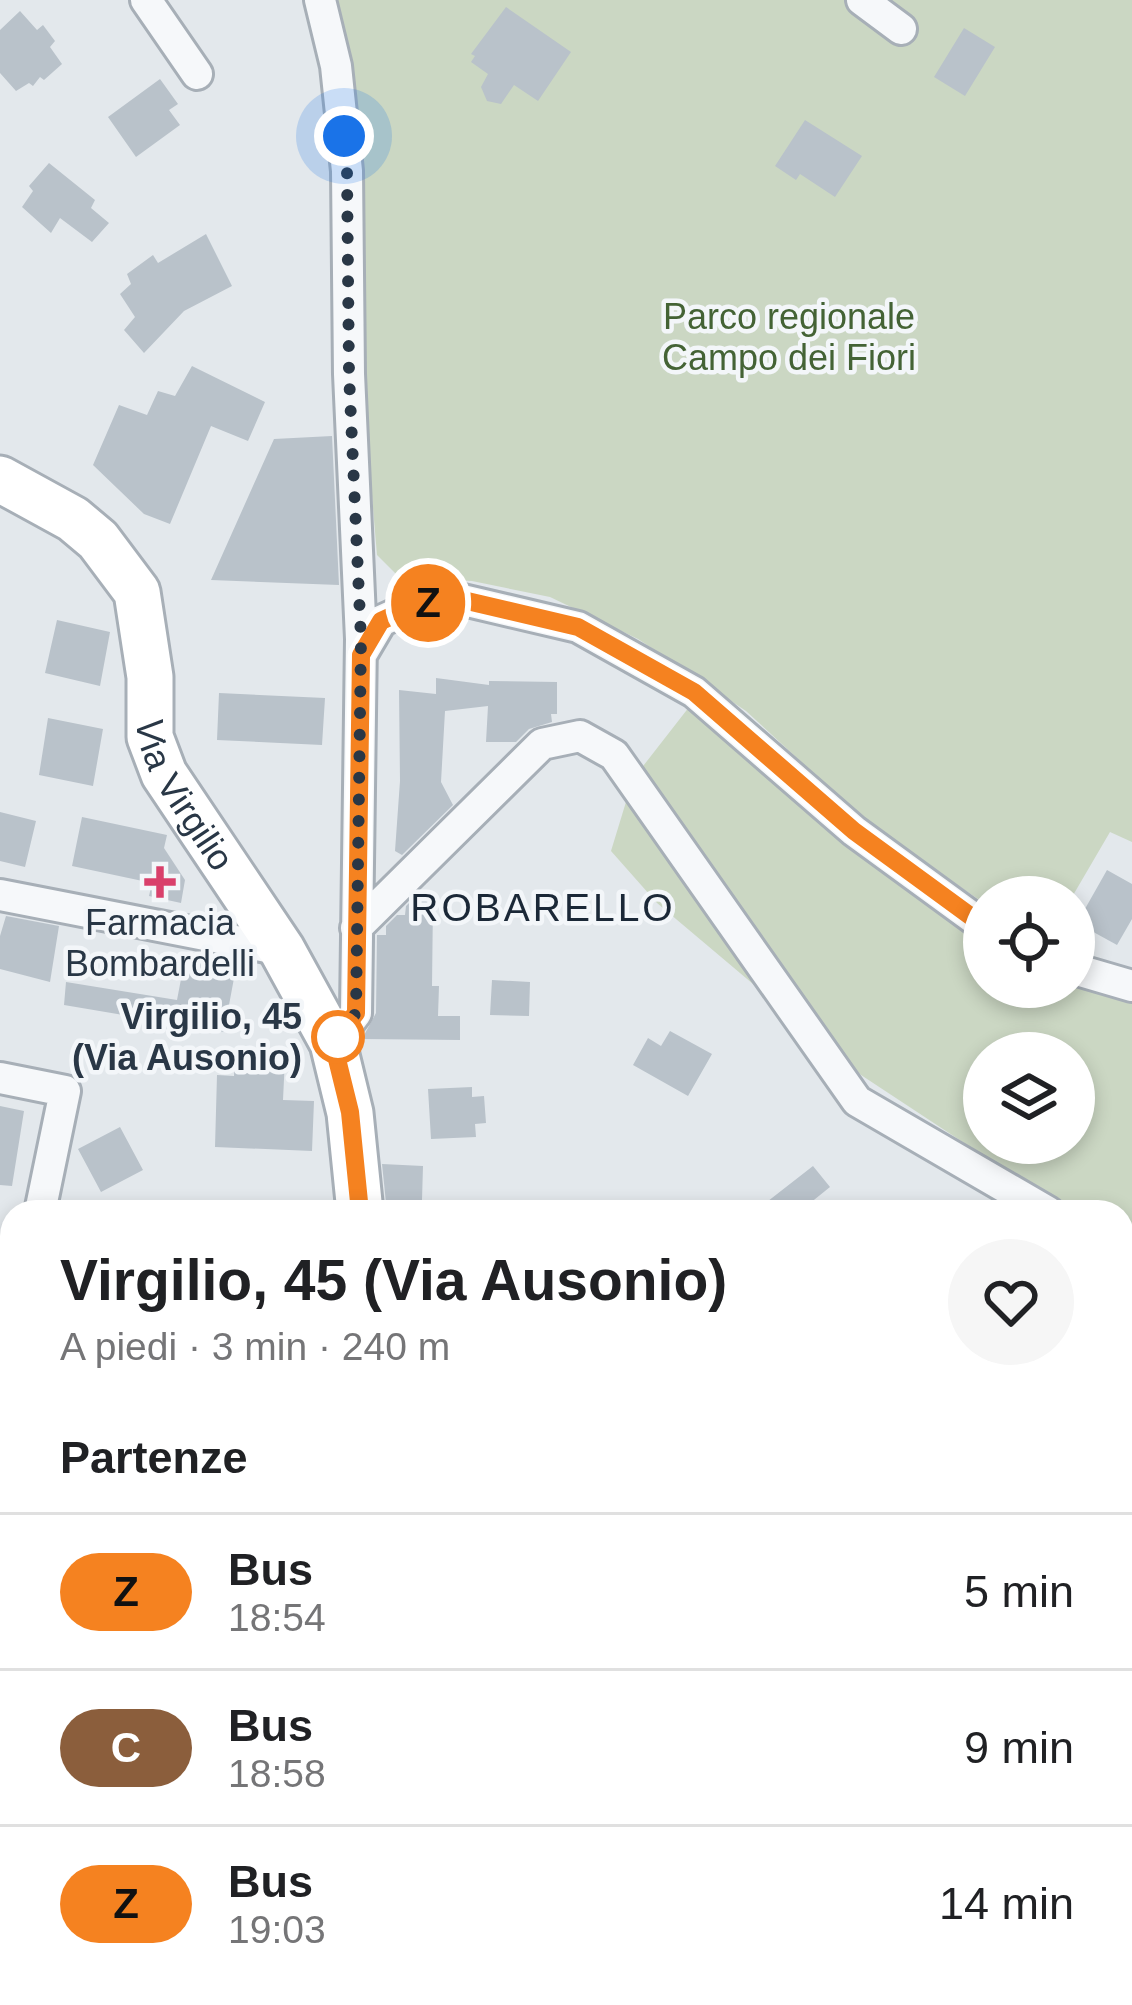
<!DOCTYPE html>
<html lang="it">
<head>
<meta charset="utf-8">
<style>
	:root { --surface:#fff; --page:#f6f6f6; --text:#202124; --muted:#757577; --line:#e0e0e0 }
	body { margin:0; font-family:Arial,sans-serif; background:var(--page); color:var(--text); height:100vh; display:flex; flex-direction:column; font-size:45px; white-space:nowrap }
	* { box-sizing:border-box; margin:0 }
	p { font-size:39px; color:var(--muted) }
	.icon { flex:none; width:66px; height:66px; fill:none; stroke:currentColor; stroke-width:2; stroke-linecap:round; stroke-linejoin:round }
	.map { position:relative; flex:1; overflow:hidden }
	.sheet { position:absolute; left:0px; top:1200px; width:1134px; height:807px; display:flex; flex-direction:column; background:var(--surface); border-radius:36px 36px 0 0; box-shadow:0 6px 18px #0003 }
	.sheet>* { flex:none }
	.badge { padding:0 24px; border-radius:39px; font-size:42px; line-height:78px }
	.fabs { position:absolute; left:963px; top:876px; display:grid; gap:24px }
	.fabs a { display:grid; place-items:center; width:132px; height:132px; border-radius:50%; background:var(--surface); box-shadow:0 6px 18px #0003; font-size:60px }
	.you { position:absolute; width:60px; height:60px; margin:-30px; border:9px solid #fff; border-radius:50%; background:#1a73e8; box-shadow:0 0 0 18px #1a73e833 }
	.map>.badge { position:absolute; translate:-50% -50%; box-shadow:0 0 0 6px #fff }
	h2 { padding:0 60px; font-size:45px; line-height:108px }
	.round { display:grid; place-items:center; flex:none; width:126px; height:126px; border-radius:63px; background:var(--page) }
	.overview { display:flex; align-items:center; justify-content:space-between; height:204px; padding:0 60px }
	h1 { font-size:57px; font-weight:700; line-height:90px }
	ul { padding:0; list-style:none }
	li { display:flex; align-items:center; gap:36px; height:156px; padding:0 60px; border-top:3px solid var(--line) }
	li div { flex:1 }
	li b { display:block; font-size:45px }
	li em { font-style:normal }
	li .badge { min-width:132px; font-weight:700; text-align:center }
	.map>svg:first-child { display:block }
</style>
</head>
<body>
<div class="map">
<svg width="1132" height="2005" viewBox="0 0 1132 2005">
	<rect width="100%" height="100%" fill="#e3e8ec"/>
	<!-- built -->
	<path fill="#d1d7de" d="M787 1995H1035L1027 2005H783Z"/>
	<!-- green -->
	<path fill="#cbd7c3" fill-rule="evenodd" d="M330 0H1132V842L1110 832 1072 897H984V903L875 830 746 711 638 639 550 597 472 581 399 577 377 555Z
		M693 702 842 838 984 942V987H1074V974L1132 981V1253L1122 1247V1212H1069L861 1075 657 903 611 851 633 779ZM984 1053H1074V1143H984Z"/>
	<!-- building -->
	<path fill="#b9c2ca" d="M506 7 571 52 538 101 514 85 501 104 487 101 481 87 488 74 471 62 475 56 471 54Z
		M20 11 37 30 43 25 55 41 50 47 62 64 44 80 40 77 33 86 29 83 16 91 0 73V30Z
		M964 28 995 47 965 96 934 77Z
		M160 79 178 104 169 110 180 125 136 157 108 117Z
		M805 120 862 156 835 197 800 174 796 180 775 166Z
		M49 163 95 200 91 208 109 223 92 242 60 218 51 233 22 207 33 191 29 186Z
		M206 234 232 286 184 311 144 353 124 330 135 317 120 294 131 284 127 274 153 255 158 263Z
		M192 366 265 402 248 441 211 426 170 524 144 514 93 465 119 405 147 415 158 391 175 396Z
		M332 436 339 585 211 580 274 439Z
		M57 620 110 632 100 686 45 673Z
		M436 678 489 685V681L557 682V714H551L552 722 529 729 516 742H486L488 706 445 711 441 782 453 805 402 855 395 851 400 781 399 690 436 694Z
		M219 693 325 698 322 745 217 740Z
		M48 718 103 729 93 786 39 775Z
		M0 812 36 821 25 867 0 861Z
		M82 817 167 835 164 848 185 880 181 903 149 896 152 883 72 866Z
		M1107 870 1132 884V919L1117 945 1077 923Z
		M411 901H433L432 986H439L438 1016H460V1040L362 1039 376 1013 377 935H386V926L397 915H405L406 906Z
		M6 916 59 926 50 982 0 969V936Z
		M186 953 237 962 224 1032 64 1005 66 982 177 1000Z
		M492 980 530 982 529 1016 490 1015Z
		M670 1031 712 1054 688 1096 633 1065 648 1038 661 1046Z
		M235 1056 285 1058 283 1100 314 1101 312 1151 215 1147 217 1075 234 1076Z
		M472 1087V1097L484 1096 486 1123 475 1124 476 1137 431 1139 428 1089Z
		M0 1106 24 1111 12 1186 0 1185Z
		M120 1127 143 1170 101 1192 78 1149Z
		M382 1164 423 1166 422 1200H413V1212H387Z
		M813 1166 830 1187 799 1212H754Z"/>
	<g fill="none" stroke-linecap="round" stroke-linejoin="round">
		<!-- street casing -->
		<g stroke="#a7afb7" stroke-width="36">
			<path id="street" d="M146 0 197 74
				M320 0 336 66 347 171 349 374 361 639 356 1013 333 1043
				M862 0 901 29
				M361 655 381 621 418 604 463 600 578 627 694 692 854 831 984 926
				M0 895 282 950
				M356 928 542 744 580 736 614 755 857 1101 1048 1212
				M1074 969 1132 986
				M0 1078 65 1091 40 1212
				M1122 1260 1132 1267
				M0 1656H12
				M1122 1748 1132 1754
				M0 1888 12 1893
				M62 2005V1995"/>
		</g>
		<!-- secondary casing -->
		<g stroke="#a7afb7" stroke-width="51">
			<g id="secondary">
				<path id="s1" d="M0 479 73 519 98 540 137 592 150 677V737L164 774 282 950 333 1043 350 1113 360 1212"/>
				<path d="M357 1995V2005"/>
			</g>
		</g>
		<!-- path -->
		<path stroke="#c1c6cb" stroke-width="4.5" stroke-dasharray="9 9" stroke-linecap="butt" d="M261 2005V1995"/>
		<!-- street -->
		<use href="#street" stroke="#f6f8fa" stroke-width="30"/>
		<!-- secondary -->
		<use href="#secondary" stroke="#fff" stroke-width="45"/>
	</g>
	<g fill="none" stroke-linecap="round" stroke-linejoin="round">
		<!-- line casing -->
		<g stroke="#fff" stroke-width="27">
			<path id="line" d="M360 1212 350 1112 333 1043 356 1013 361 655 381 621 418 604 463 600 578 627 694 692 854 831 984 926"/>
		</g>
		<!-- line -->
		<use href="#line" stroke="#f58220" stroke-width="18"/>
		<!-- walk -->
		<path stroke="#293746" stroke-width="12" stroke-dasharray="0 21.6" d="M338 1037 333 1043 356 1013 361 639 349 374 347 171 344 136"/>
	</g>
	<!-- markers -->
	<path fill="#d9406b" stroke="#f3f6f9" stroke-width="4.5" d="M154 864h12v12h12v12h-12v12h-12v-12h-12v-12h12z"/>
	<circle fill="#fff" stroke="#f58220" stroke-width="6" cx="338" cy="1037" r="24"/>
	<g text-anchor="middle" stroke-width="9" stroke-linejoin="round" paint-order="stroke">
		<!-- park labels -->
		<g font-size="36" fill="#446335" stroke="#f3f6f9">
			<text x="789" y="329">Parco regionale<tspan x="789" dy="41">Campo dei Fiori</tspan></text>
		</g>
		<!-- street labels -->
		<g font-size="36" fill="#293746" stroke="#f3f6f9">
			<text dy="13" stroke="none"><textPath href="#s1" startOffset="393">Via Virgilio</textPath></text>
		</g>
		<!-- poi labels -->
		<g font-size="36" fill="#293746" stroke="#f3f6f9">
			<text x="160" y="935">Farmacia<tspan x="160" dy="41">Bombardelli</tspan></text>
		</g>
		<!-- stop labels -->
		<g font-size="36" font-weight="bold" fill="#293746" stroke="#f3f6f9" text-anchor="end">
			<text x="302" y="1029">Virgilio, 45<tspan x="302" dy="41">(Via Ausonio)</tspan></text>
		</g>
		<!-- neighbourhood labels -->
		<g font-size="39" letter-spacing="3" fill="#1b2837" stroke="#f3f6f9">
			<text x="543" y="921">ROBARELLO</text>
		</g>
	</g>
</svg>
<div class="fabs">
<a><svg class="icon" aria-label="locate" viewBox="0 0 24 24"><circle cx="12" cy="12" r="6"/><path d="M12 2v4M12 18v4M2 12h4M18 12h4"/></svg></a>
<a><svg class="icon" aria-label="layers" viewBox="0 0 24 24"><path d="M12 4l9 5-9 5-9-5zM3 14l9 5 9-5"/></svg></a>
</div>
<div class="you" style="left:344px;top:136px"></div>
<b class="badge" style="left:428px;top:603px;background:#f58220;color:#111">Z</b>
<section class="sheet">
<div class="overview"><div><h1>Virgilio, 45 (Via Ausonio)</h1><p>A piedi · 3 min · 240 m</p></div><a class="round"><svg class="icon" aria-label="heart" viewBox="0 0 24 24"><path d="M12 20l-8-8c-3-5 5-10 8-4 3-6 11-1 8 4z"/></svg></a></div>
<h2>Partenze</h2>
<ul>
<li><span class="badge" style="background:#f58220;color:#111">Z</span><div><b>Bus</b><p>18:54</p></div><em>5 min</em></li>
<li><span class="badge" style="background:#8b5e3c;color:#fff">C</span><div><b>Bus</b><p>18:58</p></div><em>9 min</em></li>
<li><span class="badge" style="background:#f58220;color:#111">Z</span><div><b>Bus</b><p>19:03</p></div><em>14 min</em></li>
</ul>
</section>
</div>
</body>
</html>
